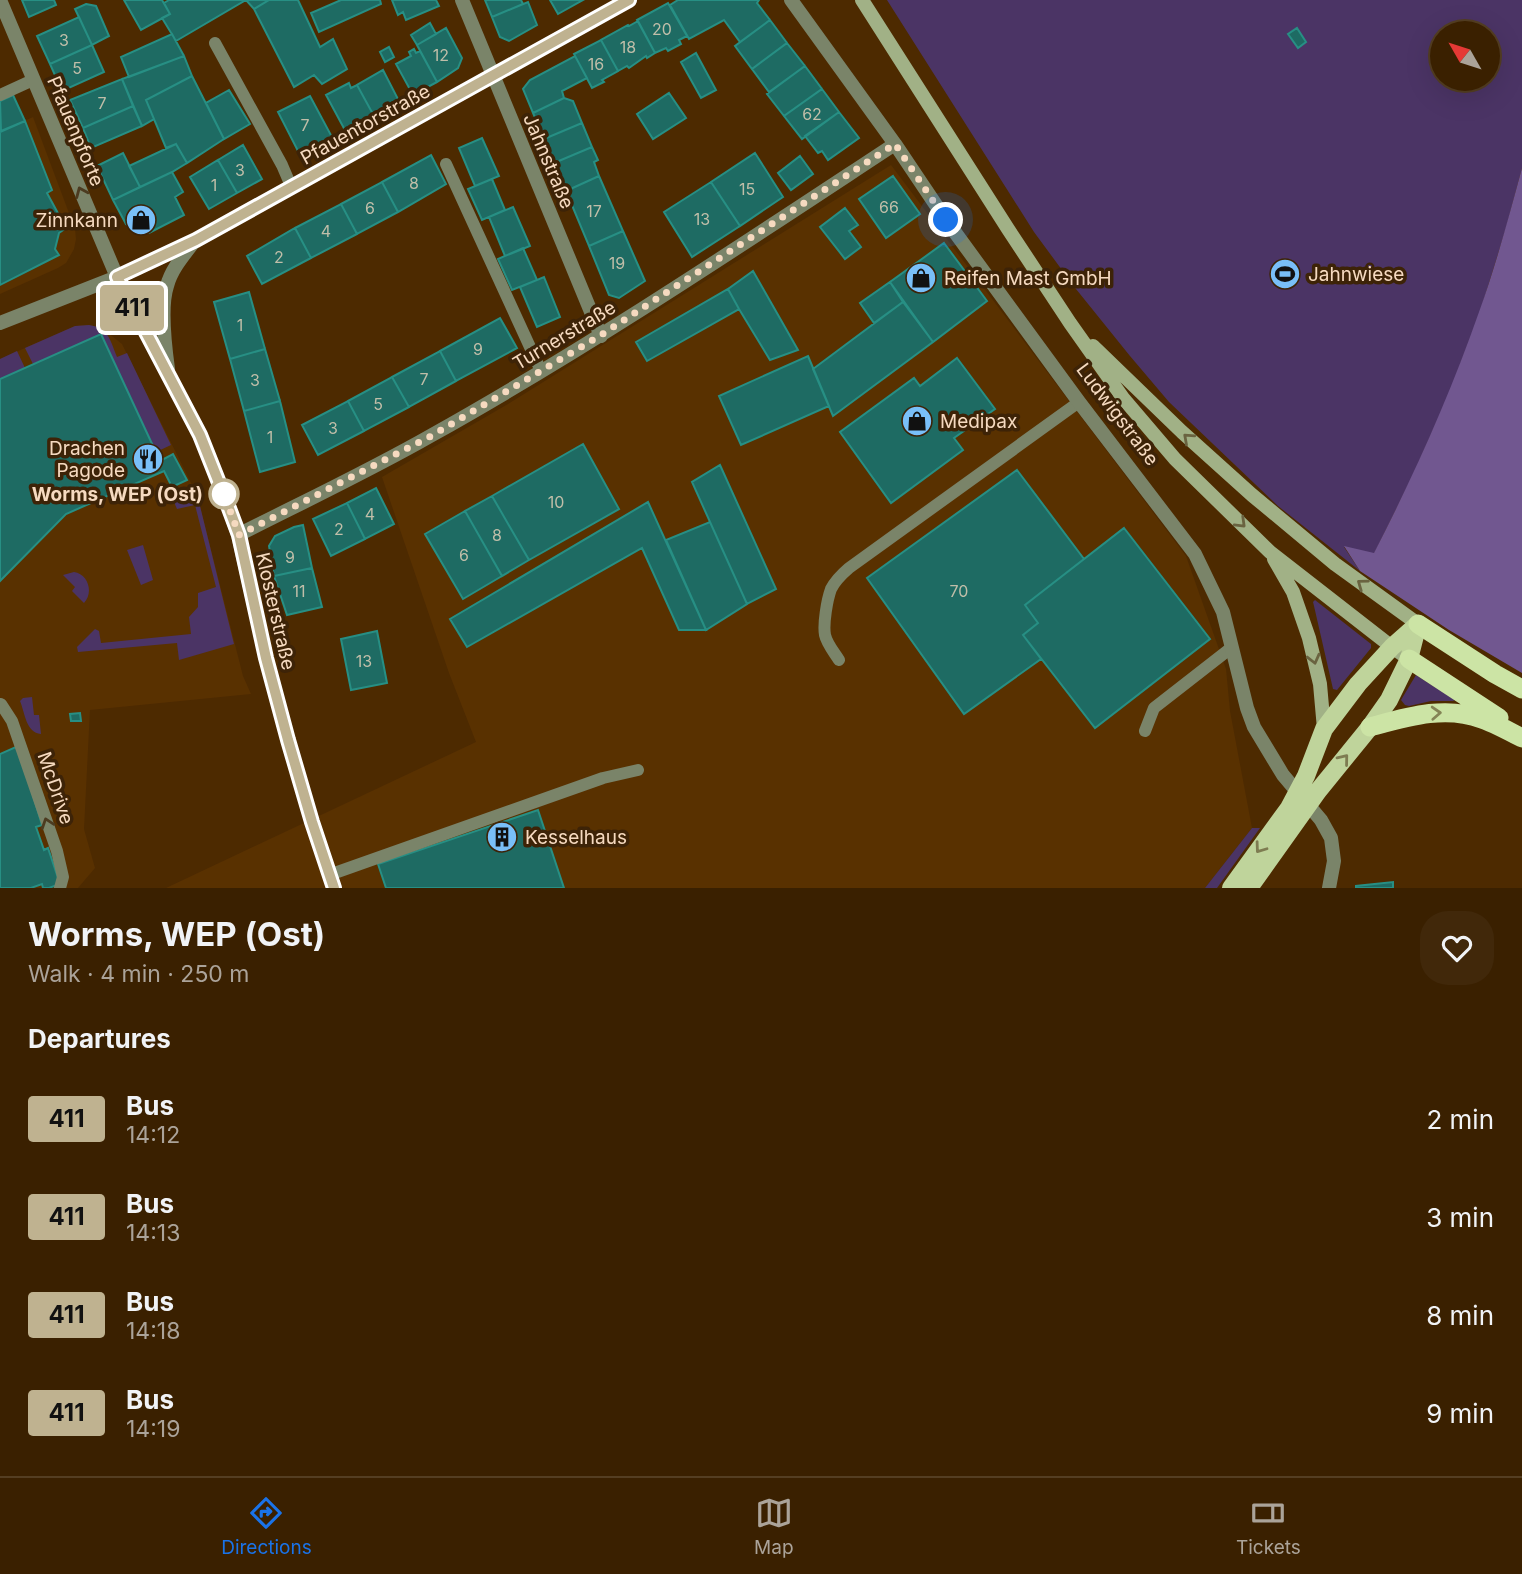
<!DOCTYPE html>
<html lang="en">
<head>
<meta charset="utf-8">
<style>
	:root { --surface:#3a2000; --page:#41280a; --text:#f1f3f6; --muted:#aba399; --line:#543e22; --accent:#1a73e8 }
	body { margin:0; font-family:Inter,sans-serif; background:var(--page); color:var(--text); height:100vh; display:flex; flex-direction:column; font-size:26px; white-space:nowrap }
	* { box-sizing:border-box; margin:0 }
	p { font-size:23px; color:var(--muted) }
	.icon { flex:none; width:38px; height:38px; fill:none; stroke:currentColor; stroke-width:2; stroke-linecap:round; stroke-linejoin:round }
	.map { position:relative; height:888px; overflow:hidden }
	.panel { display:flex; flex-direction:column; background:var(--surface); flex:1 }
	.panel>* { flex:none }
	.badge { padding:0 14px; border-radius:5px; font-size:24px; line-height:46px }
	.needle { width:46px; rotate:309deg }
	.controls { position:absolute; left:1430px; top:21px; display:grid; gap:14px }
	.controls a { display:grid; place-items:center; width:70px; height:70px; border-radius:50%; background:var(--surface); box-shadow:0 7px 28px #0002,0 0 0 2px var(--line); font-size:35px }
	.you { position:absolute; width:35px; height:35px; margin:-18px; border:5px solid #fff; border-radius:50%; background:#1a73e8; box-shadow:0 0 0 10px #1a73e833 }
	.map>.badge { position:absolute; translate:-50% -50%; box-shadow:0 0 0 4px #fff }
	h2 { padding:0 28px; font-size:26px; line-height:63px }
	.round { display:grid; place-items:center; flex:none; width:74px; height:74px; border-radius:28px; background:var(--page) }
	.head { display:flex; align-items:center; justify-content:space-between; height:119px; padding:0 28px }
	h1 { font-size:33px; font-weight:700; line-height:52px }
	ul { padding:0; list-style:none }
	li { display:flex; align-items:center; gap:21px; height:98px; padding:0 28px }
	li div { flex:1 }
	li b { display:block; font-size:26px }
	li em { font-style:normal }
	li .badge { min-width:77px; font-weight:700; text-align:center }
	.tabs { display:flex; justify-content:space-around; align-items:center; height:98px; border-top:2px solid var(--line); background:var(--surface); font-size:19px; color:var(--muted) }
	.tabs a { display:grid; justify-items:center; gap:4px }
	.tabs .on { color:var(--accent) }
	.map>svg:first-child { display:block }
</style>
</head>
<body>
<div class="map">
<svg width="1522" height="888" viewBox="0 0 1522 888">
	<rect width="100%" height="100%" fill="#4d2a00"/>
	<!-- built -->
	<path fill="#593100" d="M33 117 75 229 76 239 74 249 66 263 58 268 0 294V132Z
		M891 165 1186 556 1226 669 1230 711 1252 828 1205 888H166L476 742 449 673 382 477 508 404Z
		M89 325 102 328 122 344 192 485 200 506 243 676 251 694 90 710 84 829 95 868 78 888H0V359L75 326Z"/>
	<!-- green -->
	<path fill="#4b3465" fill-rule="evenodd" d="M887 0H1522V168L1506 228 1480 312 1449 394 1413 475 1374 554 1344 547 1360 571 1278 506 1169 402 1130 356 1076 289 1034 232ZM1442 33H1488V79H1442Z
		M89 325C109 328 110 340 117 357L127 353 171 445 156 452 101 334 33 364 25 348 75 326Z
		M17 351 25 368 0 379V359Z
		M192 485 200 506 234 644 179 660 177 643 78 652 77 647 95 629 99 631 101 643 191 634 189 617 198 607V593L216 587 195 505 177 509 171 495Z
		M143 545 153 580 141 585 127 550Z
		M74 572C88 574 94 592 84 603L72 591 75 587 63 575Z
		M1315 600 1371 644V648L1337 690 1333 689 1314 606 1313 602Z
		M1416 675 1455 700 1453 701H1431L1409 706 1405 705 1401 700Z
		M32 697 34 715H39L41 734C26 733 25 713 20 701L23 698Z
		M1252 828H1260L1217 888H1205Z"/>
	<!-- forest -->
	<path fill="#715790" d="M1522 168V673L1449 630 1360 571 1344 546 1374 553C1414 475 1450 395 1479 312 1496 265 1509 216 1522 168Z"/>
	<!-- building -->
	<path fill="#1e6b63" stroke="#278f84" stroke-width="2" d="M22 0H54L56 5 29 17Z
		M124 0H162L170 14 141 30Z
		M169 0H269L254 9 246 0 176 41 162 18 170 14 164 3Z
		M269 0H298L320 47 333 39 347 69 322 84 314 75 294 87 254 9Z
		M341 0H380L381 4 319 32 311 13Z
		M392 0H436L439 6 406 20 403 12 398 15Z
		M485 0H521L523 4 492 17Z
		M550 0H583L558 14Z
		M678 0H759L757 3 770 20 740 42 724 20 689 39 670 5Z
		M528 2 537 25 509 41 500 37 492 17Z
		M668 3 687 36 679 40 681 44 668 51 666 48 655 53 637 20Z
		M86 4 96 6 109 36 92 45 75 9Z
		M79 17 92 45 50 64 37 36Z
		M770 20 787 43 752 69 735 46Z
		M638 21 655 53 647 58 646 56 629 68 627 66 618 71 601 40 628 25 629 26Z
		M430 23 436 34 417 45 411 35Z
		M446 28 462 58 458 68 437 82 417 45Z
		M1297 28 1306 42 1298 48 1288 34Z
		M172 34 184 56 129 77 121 57Z
		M601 40 618 71 602 80 604 82 592 88 574 54Z
		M787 43 805 66 769 92 752 69Z
		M92 45 104 72 62 91 50 64Z
		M389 47 394 57 385 62 380 52Z
		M414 49 416 53 420 51 437 82 413 95 396 64 411 56 409 52Z
		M696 53 716 90 701 98 681 62Z
		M184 56 192 76 146 100 154 119 142 126 122 79Z
		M575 56 587 78 562 91 564 98 533 113 523 89 530 80Z
		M805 66 822 89 784 116 767 94Z
		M383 70 400 103 374 116 357 85Z
		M192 76 224 139 187 163 176 144 166 148 146 100Z
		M122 79 133 106 83 128 70 100Z
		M349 83 351 88 357 85 374 116 346 132 326 95Z
		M822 89 839 112 802 139 784 116Z
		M229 90 250 124 224 139 206 103Z
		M669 93 686 118 653 139 637 114Z
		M13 95 25 121 1 131 0 101Z
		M310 96 333 139 300 155 278 112Z
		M564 98 573 101 582 123 544 139 533 113Z
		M133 106 142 126 91 148 83 128Z
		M839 112 859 138 828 160 822 151 818 153 805 136Z
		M25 121 52 190 47 193 66 228 59 233 55 249 59 255 0 285V132Z
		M582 123 592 147 554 163 544 139Z
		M482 138 499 176 475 186 459 148Z
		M176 144 187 163 172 172 140 187 129 166Z
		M243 145 262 179 237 193 218 160Z
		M592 147 598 160 594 162 599 176 566 191 554 163Z
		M123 153 140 187 113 200 97 166Z
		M755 153 783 197 740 226 711 182Z
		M431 155 446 184 398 212 382 182Z
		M800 156 813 174 791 190 778 173Z
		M218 160 237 193 209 209 190 177Z
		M172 172 183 192 175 197 184 215 149 233H141L133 230 126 224 113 200Z
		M599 176 623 231 589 246 566 191Z
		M893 176 920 214 886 238 859 199Z
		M492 179 505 210 482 220 468 189Z
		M382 182 398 212 357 234 341 204Z
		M711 182 740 226 692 257 664 212Z
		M341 204 357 234 311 258 295 228Z
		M513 207 530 246 505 256 489 217Z
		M845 208 858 225 849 231 861 247 845 259 820 227Z
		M295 228 311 258 262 284 247 256Z
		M623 231 645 281 619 298 609 295 589 246Z
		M944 243 987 301 933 342 890 282Z
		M523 248 537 280 512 290 498 259Z
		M753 271 798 350 770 360 739 309 728 289Z
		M544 277 560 317 537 327 520 287Z
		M890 282 903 302 874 323 860 303Z
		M728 289 739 309 647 361 636 342Z
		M249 292 265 349 230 359 214 302Z
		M903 302 933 342 833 416 813 369Z
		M500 318 517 348 456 381 440 351Z
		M101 334 160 461 173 454 187 480 172 487 164 471 66 514 0 581V379Z
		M265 349 280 401 244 411 230 359Z
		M440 351 456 381 409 407 392 377Z
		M808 356 829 406 741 445 719 396Z
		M957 358 995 409 954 438 963 450 891 503 840 432 914 378 920 386Z
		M392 377 409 407 364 431 348 401Z
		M280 401 295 462 260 472 244 411Z
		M348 401 364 431 318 455 302 425Z
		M583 444 619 509 529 560 492 496Z
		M720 465 776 589 747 604 692 482Z
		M1017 470 1084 559 1025 605 1038 623 1023 635 1041 659 964 714 867 578Z
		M376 488 394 524 365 539 347 503Z
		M492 496 529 560 502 576 465 511Z
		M648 502 706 630H679L642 548 467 647 450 619Z
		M347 503 365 539 331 556 313 519Z
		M465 511 502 576 463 599 425 534Z
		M710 522 747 604 706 630 666 540Z
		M303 525 312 568 274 576 269 546 275 536 294 527Z
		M1124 528 1210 639 1095 728 1023 635 1038 623 1025 605Z
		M312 568 322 607 287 615 274 576Z
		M377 631 387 683 351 690 341 639Z
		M80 713 81 721H71L70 714Z
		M18 746 42 825 36 827 44 850 48 848 60 884 49 888H43L42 884 31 888H0V754Z
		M538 810 564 888H386L378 864Z
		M1393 882V888H1356V886Z"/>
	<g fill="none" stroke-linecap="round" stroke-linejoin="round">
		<!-- service -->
		<path stroke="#7a8469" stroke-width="12" d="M215 43 282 165 291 186
			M0 95 33 80
			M446 164 541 371
			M839 660C834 652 827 644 825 635 823 624 827 600 831 589 835 581 842 574 849 568L1079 402
			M1 704 12 721 57 851 63 877 60 888
			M1145 731 1154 708 1231 648
			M329 875 603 778 638 770"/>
		<!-- minor -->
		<path stroke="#7a8469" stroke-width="14" d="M0 0 117 277
			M462 0 601 336
			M791 0 895 144 946 220 1079 402 1195 554 1223 612 1247 708 1254 727 1283 775 1321 820 1331 838 1334 861 1329 888
			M238 535C303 502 369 471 432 435 591 346 743 244 895 144"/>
		<!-- tertiary -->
		<path stroke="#7a8469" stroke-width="14" d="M117 277 200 435 227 503 238 535 266 658 288 740 312 822 334 888
			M0 323 117 277 196 240 629 0
			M168 369C165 347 160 307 167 286 171 270 183 256 193 243"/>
		<!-- secondary -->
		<path stroke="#a1b186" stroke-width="14" d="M862 0 1008 229 1070 323 1123 398 1175 459 1270 552 1392 647 1409 659
			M1093 346 1182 432 1252 495 1335 564 1418 624
			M1274 559 1293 592 1309 638 1320 684 1324 729"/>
		<!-- primary -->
		<path stroke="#bfd49b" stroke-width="18" d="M1231 888 1289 808 1306 776 1324 729 1358 684 1392 647 1418 624
			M1249 888 1318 791 1370 727 1389 700 1409 659 1418 624"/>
		<!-- trunk -->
		<path stroke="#cce4a5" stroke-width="19" d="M1418 624 1495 674 1522 689
			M1409 659 1499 718
			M1370 727C1407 717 1445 705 1482 719 1496 724 1509 731 1522 738"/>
	</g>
	<!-- one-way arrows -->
	<defs><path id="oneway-chevron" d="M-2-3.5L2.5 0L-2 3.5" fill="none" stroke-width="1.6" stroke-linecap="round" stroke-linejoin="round" transform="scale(1.75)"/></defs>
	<g stroke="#4c3b20">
		<use href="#oneway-chevron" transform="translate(81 192) rotate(-113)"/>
		<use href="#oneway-chevron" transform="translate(47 823) rotate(-109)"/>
	</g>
	<g stroke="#6a6340">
		<use href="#oneway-chevron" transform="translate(1188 438) rotate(-138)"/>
		<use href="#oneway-chevron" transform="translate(1241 523) rotate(44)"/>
		<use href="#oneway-chevron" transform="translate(1362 584) rotate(-144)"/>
		<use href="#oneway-chevron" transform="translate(1314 659) rotate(76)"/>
	</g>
	<use stroke="#848456" href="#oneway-chevron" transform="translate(1436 713) rotate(-3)"/>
	<g stroke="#7e7c51">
		<use href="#oneway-chevron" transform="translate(1344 759) rotate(-51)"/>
		<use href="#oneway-chevron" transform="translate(1260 848) rotate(126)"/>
	</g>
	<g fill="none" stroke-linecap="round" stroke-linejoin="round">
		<!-- line casing -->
		<g stroke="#fff" stroke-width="16">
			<path id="line" d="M334 888 312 822 288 740 266 658 239 535 227 503 200 435 117 277 196 240 629 0"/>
		</g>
		<!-- line -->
		<use href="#line" stroke="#bfb290" stroke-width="10"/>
		<!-- walk -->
		<path stroke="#f6dac0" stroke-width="7" stroke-dasharray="0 12.6" d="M224 494 223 491 239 535 431 436 519 384 601 335 895 144 946 220"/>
	</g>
	<!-- icons -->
	<defs>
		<g id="shop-disc" transform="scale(1.575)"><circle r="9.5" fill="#79bff8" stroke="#3d2307"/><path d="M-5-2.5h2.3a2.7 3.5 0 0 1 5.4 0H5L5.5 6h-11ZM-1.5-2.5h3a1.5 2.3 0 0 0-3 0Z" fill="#111"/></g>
		<g id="stadium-disc" transform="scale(1.575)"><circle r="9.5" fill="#79bff8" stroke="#3d2307"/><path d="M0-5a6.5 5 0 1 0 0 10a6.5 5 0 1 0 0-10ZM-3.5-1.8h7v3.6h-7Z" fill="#111"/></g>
		<g id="restaurant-disc" transform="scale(1.575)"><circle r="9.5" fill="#79bff8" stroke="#3d2307"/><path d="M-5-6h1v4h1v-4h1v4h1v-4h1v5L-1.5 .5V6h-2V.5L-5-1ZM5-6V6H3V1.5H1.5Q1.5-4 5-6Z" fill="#111"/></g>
		<g id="building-disc" transform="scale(1.575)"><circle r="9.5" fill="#79bff8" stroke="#3d2307"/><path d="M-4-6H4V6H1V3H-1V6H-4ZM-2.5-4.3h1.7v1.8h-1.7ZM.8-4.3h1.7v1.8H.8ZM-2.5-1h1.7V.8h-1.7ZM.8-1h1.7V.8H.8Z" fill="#111"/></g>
	</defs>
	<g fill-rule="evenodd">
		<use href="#shop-disc" x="141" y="220"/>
		<use href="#stadium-disc" x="1285" y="274"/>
		<use href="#shop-disc" x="921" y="278"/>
		<use href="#shop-disc" x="917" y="421"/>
		<use href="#restaurant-disc" x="148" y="459"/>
		<use href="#building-disc" x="502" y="837"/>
	</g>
	<!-- markers -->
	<circle fill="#fff" stroke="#bfb290" stroke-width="3.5" cx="224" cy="494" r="14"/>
	<g text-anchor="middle" stroke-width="7" stroke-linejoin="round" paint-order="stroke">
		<!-- number labels -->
		<g font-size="16" fill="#c0bea9">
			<text x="662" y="35">20</text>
			<text x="64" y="46">3</text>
			<text x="628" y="53">18</text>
			<text x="441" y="61">12</text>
			<text x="596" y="70">16</text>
			<text x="77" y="74">5</text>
			<text x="102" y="109">7</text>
			<text x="812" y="120">62</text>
			<text x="305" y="131">7</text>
			<text x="240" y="176">3</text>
			<text x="414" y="189">8</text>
			<text x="214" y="191">1</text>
			<text x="747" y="195">15</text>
			<text x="889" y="213">66</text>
			<text x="370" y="214">6</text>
			<text x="594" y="217">17</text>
			<text x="702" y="225">13</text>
			<text x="326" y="237">4</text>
			<text x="279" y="263">2</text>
			<text x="617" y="269">19</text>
			<text x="240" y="331">1</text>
			<text x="478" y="355">9</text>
			<text x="424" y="385">7</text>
			<text x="255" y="386">3</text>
			<text x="378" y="410">5</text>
			<text x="333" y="434">3</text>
			<text x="270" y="443">1</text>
			<text x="556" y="508">10</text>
			<text x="370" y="520">4</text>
			<text x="339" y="535">2</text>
			<text x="497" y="541">8</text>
			<text x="464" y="561">6</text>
			<text x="290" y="563">9</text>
			<text x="299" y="597">11</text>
			<text x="959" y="597">70</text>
			<text x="364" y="667">13</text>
		</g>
		<!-- street labels -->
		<g font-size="19" fill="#f6dac0" stroke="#3d2307">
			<text transform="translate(365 124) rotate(-29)" y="7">Pfauentorstraße</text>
			<text transform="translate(76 131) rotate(67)" y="7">Pfauenpforte</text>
			<text transform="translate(549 161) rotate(67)" y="7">Jahnstraße</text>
			<text transform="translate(564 335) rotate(-31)" y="7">Turnerstraße</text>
			<text transform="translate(1118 414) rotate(53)" y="7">Ludwigstraße</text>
			<text transform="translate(276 611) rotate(77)" y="7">Klosterstraße</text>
			<text transform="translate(56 788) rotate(71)" y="7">McDrive</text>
		</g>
		<!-- poi labels -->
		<g font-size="19" fill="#f6dac0" stroke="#3d2307" text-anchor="start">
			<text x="118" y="227" text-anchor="end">Zinnkann</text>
			<text x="1308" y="281">Jahnwiese</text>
			<text x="944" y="285">Reifen Mast GmbH</text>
			<text x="940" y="428">Medipax</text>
			<text x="125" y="455" text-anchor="end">Drachen<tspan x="125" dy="22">Pagode</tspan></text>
			<text x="525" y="844">Kesselhaus</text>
		</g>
		<!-- stop labels -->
		<g font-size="19" font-weight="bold" fill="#f6dac0" stroke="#3d2307" text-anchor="end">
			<text x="203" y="501">Worms, WEP (Ost)</text>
		</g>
	</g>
</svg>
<div class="controls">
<a><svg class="needle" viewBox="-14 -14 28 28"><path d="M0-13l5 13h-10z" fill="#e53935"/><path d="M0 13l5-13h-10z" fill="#aba399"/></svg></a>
</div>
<div class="you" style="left:946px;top:220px"></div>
<b class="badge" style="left:132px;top:308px;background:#bfb290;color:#111">411</b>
</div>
<section class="panel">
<div class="head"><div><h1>Worms, WEP (Ost)</h1><p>Walk · 4 min · 250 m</p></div><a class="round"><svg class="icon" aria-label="heart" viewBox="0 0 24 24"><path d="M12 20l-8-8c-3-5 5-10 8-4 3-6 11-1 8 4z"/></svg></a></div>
<h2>Departures</h2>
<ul>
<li><span class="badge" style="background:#bfb290;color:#111">411</span><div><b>Bus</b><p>14:12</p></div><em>2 min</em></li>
<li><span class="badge" style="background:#bfb290;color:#111">411</span><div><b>Bus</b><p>14:13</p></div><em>3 min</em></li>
<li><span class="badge" style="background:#bfb290;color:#111">411</span><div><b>Bus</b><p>14:18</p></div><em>8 min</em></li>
<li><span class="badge" style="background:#bfb290;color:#111">411</span><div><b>Bus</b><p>14:19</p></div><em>9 min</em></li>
</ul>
</section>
<nav class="tabs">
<a class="on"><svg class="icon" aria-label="directions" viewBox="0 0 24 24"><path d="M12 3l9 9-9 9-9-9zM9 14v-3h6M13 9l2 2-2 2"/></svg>Directions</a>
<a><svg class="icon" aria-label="map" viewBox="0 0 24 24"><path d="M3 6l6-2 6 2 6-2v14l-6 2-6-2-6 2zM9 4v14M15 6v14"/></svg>Map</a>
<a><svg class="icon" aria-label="tickets" viewBox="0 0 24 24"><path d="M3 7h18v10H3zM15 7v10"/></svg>Tickets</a>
</nav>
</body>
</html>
